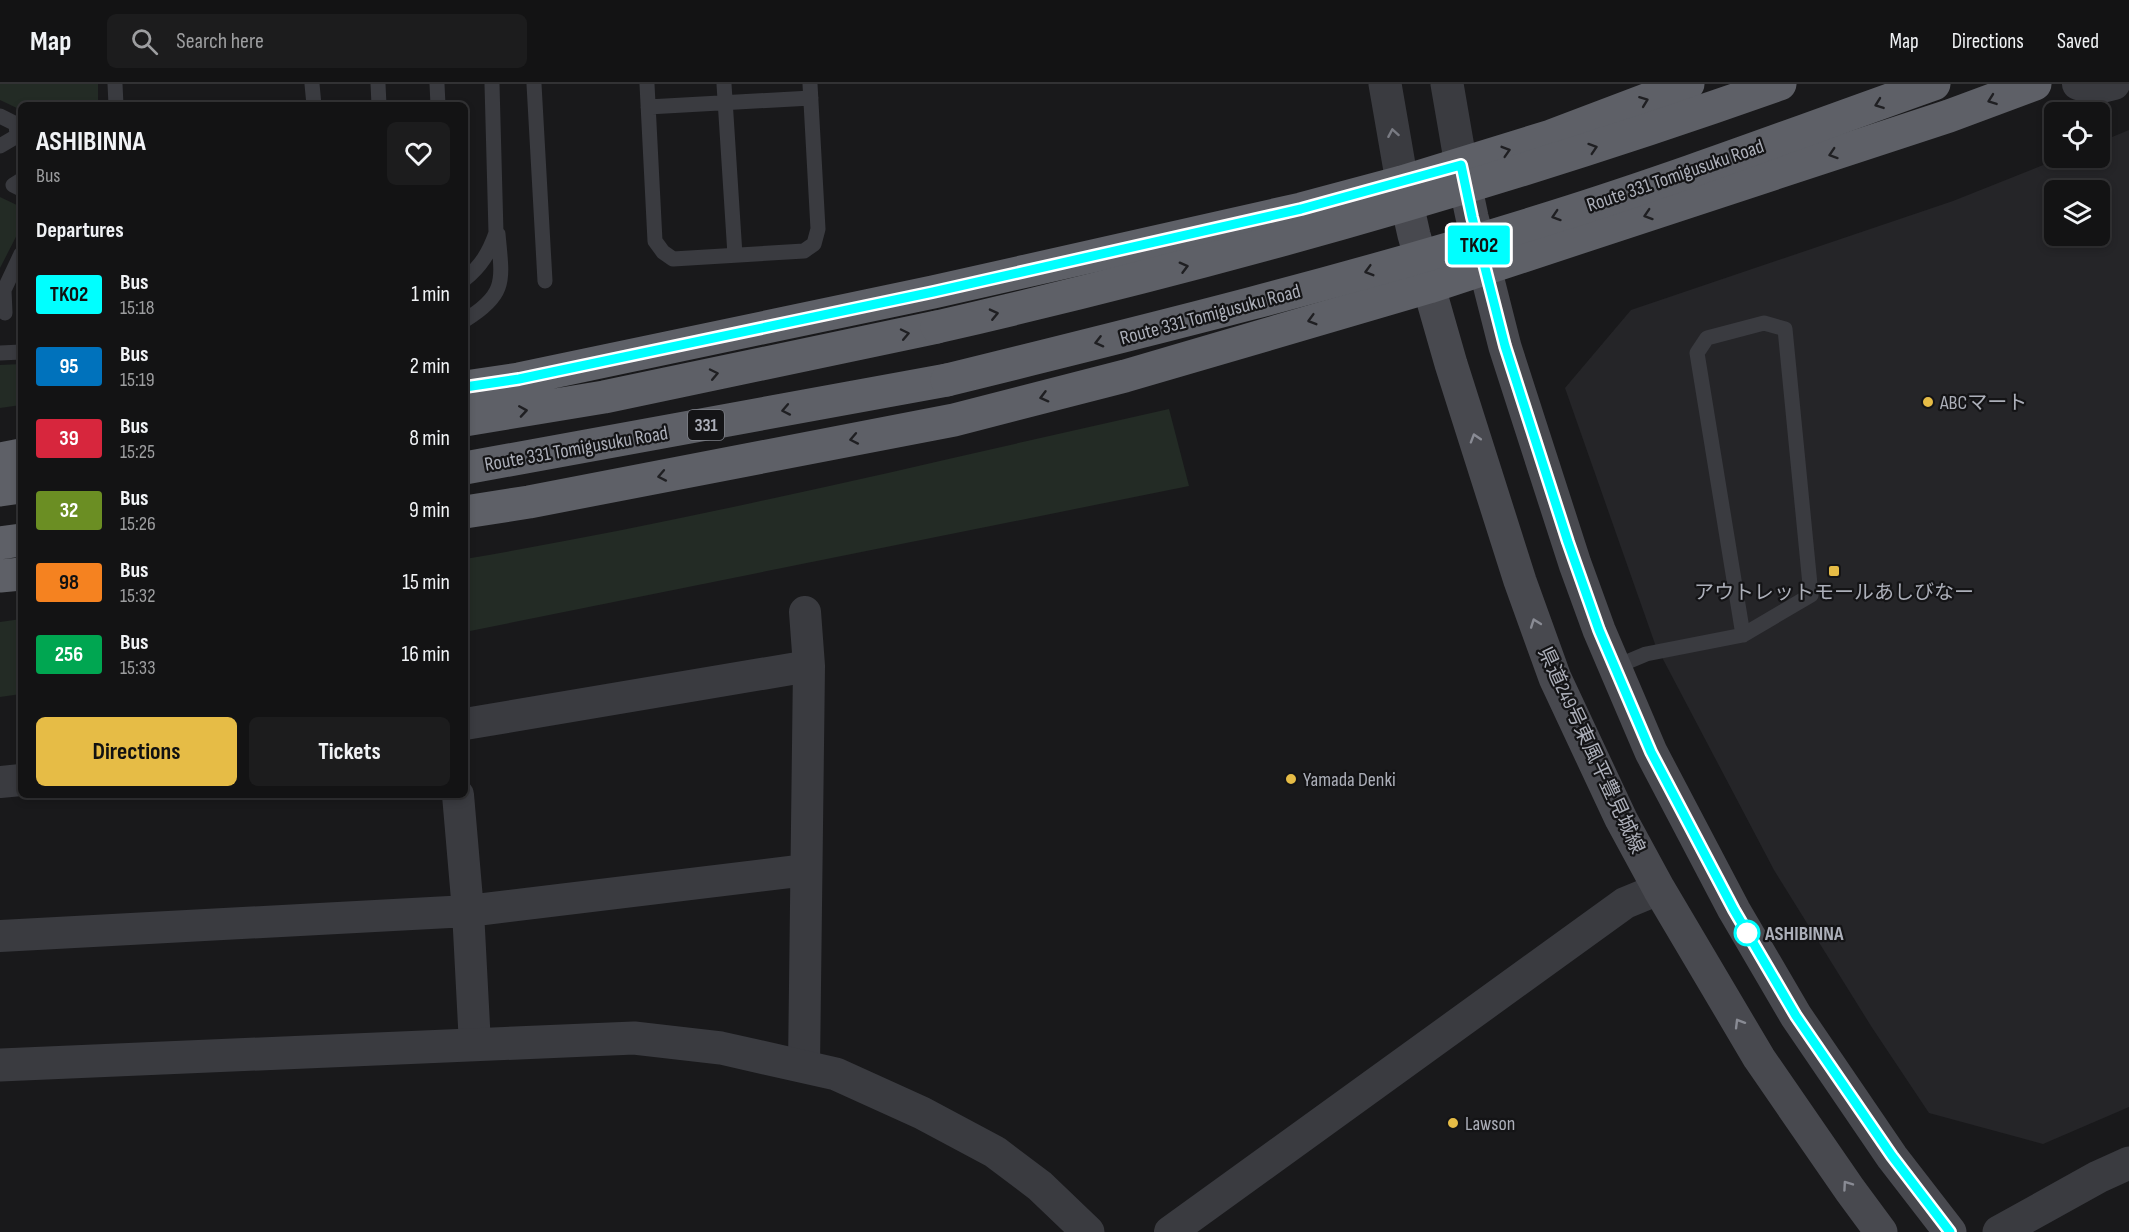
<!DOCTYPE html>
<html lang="en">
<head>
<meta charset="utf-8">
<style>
	:root { --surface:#131314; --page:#1c1c1d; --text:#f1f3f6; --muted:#9d9ea0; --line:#323234; --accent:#e6bc46 }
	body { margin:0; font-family:"Sofia Sans Condensed","Noto Sans JP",sans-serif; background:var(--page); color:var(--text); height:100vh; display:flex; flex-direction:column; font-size:22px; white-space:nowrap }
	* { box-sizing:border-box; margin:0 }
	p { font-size:20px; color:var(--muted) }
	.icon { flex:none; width:33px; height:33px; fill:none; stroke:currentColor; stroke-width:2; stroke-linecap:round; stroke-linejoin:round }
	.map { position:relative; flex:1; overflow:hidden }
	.panel { position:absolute; left:18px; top:18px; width:450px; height:696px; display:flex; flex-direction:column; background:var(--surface); border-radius:9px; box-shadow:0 3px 9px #0003,0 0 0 2px var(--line) }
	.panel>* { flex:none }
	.badge { padding:0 12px; border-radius:4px; font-size:21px; line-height:39px }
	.fabs { position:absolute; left:2044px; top:18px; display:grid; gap:12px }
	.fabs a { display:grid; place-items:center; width:66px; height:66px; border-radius:9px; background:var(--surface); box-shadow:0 3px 9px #0003,0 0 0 2px var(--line); font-size:30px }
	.map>.badge { position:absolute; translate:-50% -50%; box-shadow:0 0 0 3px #fff }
	h2 { padding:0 18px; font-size:22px; line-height:54px }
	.round { display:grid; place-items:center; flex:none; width:63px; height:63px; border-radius:9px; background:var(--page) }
	.summary { display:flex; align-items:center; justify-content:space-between; height:102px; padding:0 18px }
	h1 { font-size:28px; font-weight:700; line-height:45px }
	.primary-button { display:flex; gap:12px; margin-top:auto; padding:12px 18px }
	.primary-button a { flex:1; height:69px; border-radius:9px; background:var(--accent); color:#111; font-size:24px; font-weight:700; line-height:69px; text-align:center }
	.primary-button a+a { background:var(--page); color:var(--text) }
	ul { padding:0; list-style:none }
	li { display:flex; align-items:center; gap:18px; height:72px; padding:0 18px }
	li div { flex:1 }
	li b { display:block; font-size:22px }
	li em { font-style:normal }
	li .badge { min-width:66px; font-weight:700; text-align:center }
	header { display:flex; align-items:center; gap:36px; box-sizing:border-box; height:84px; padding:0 30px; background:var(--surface); border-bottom:2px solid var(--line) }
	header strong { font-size:28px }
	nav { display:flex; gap:33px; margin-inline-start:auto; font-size:21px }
	.search { width:420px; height:54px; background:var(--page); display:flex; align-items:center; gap:15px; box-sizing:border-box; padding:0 21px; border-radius:9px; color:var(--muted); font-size:22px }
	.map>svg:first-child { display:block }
</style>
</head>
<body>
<header>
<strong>Map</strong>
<div class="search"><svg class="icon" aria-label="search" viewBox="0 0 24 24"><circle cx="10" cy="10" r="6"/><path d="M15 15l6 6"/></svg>Search here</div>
<nav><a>Map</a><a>Directions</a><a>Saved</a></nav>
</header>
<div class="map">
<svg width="2129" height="1148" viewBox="0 0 2129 1148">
	<rect width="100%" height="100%" fill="#19191b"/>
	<!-- built -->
	<path fill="#252528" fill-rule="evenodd" d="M2129 46V1023L2043 1060 1929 1029 1871 942 1774 786 1655 560 1565 304 1631 226 1953 117 2061 74H2100V58ZM2055 106H2100V152H2055Z"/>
	<!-- green -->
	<path fill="#232b25" d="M0 0H98V21H21V26L0 16Z
		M0 113 21 123V143L0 184Z
		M21 280V321L0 324V281Z
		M1169 325 1189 402 465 548V475C701 435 935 377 1169 325Z
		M21 535V610L0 613V538Z"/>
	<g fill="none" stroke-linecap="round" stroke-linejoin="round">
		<!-- service -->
		<path stroke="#3a3b40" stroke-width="15" d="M115 0 116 21
			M312 0 314 21
			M378 0 379 21
			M437 0 438 21
			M534 0 545 197
			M647 0 655 157 663 168 673 175 804 167 814 160 818 145 810 0
			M724 0 735 171
			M648 23 811 14
			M0 32 16 40 17 52 0 62
			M21 96 13 101 21 105
			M465 195C481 182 489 169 496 149L492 0
			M5 229 4 206 21 170
			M465 236C508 210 502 195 498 150
			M0 269 21 268
			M1615 583 1646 570 1743 551 1811 511 1785 245 1764 239 1707 254 1697 269 1743 551"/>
		<!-- minor -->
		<path stroke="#3a3b40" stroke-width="32" d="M2078 0 2094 5 2114 0
			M465 640 809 582
			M0 698 21 696
			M458 711 468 827 475 961
			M0 852 468 827 806 786
			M804 982 809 582 805 528
			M1170 1148 1625 819 1659 805"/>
		<!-- tertiary -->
		<path stroke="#3a3b40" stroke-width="33" d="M1385 0 1402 98
			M1447 0 1461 81
			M0 981 634 954 721 964 836 990 922 1029 995 1068 1040 1102 1088 1148
			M1999 1148 2098 1093 2129 1079"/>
		<!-- secondary -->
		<path stroke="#48494f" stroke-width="33" d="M1461 81 1472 133 1505 263 1575 480 1599 546 1651 668 1734 826 1796 932 1892 1073 1950 1148
			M1402 98 1414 151 1451 280 1520 497 1555 594 1621 735 1659 805 1759 974 1850 1106 1881 1148"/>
		<!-- trunk -->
		<path stroke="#5e6067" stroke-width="33" d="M465 303 519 295 933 208 1301 125 1402 98 1551 52 1688 0
			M465 336 604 313 937 243
			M0 375 21 371
			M465 384 947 296
			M0 406 21 403
			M465 428 529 418 954 336 1125 292 1429 203 1949 32 2035 0
			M0 459 21 456
			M0 492 21 490"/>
		<!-- trunk-bridge -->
		<path stroke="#5e6067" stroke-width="33" d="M937 243C1223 177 1504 98 1780 0
			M947 296C1150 246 1353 196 1553 133 1681 93 1807 45 1934 0"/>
	</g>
	<!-- one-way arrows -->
	<defs><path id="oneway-chevron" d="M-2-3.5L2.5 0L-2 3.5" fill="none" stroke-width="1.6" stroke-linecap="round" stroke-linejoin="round" transform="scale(1.5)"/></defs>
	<g stroke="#1f1f22">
		<use href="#oneway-chevron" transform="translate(1992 16) rotate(160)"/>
		<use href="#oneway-chevron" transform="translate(1644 17) rotate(-21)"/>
		<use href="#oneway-chevron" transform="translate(1879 20) rotate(160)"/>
		<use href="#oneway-chevron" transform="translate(1593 64) rotate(-18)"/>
		<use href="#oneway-chevron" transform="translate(1506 67) rotate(-17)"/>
		<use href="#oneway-chevron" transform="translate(1833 70) rotate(162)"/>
		<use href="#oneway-chevron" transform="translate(1648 131) rotate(162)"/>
		<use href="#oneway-chevron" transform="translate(1556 132) rotate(162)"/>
		<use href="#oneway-chevron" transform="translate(1184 183) rotate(-15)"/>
		<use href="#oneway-chevron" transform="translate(1369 187) rotate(164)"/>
		<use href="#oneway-chevron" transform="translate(994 230) rotate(-13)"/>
		<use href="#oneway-chevron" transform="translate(1312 236) rotate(164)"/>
		<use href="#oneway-chevron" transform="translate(905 250) rotate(-12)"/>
		<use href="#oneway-chevron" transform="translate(1099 258) rotate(166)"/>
		<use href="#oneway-chevron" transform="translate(714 290) rotate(-12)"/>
		<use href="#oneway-chevron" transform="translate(1044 313) rotate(165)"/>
		<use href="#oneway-chevron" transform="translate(786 326) rotate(169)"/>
		<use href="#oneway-chevron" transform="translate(523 327) rotate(-9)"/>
		<use href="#oneway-chevron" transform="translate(854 355) rotate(169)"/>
		<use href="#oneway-chevron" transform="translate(662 392) rotate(169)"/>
	</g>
	<use stroke="#797b83" href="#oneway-chevron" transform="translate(1393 49) rotate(-100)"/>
	<g stroke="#898b94">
		<use href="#oneway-chevron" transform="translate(1475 354) rotate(-107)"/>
		<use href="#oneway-chevron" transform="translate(1535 539) rotate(-110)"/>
		<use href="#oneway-chevron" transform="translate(1739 939) rotate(-121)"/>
		<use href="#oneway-chevron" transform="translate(1847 1101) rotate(-125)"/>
	</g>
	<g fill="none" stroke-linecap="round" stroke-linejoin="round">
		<!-- line casing -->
		<g stroke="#fff" stroke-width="14">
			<path id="line" d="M465 303 519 295 933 208 1301 125 1461 81 1472 133 1505 262 1568 458 1599 546 1651 668 1734 826 1796 932 1892 1072 1950 1148"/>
		</g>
		<!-- line -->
		<use href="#line" stroke="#0ff" stroke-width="9"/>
	</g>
	<!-- markers -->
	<g fill="#e6bc46" stroke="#141416" stroke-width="2">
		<circle cx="1928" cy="318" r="6"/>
		<rect x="1828" y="481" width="12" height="12" rx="3"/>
		<circle cx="1291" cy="695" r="6"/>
		<circle cx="1453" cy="1039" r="6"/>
	</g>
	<circle fill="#fff" stroke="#0ff" stroke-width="3" cx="1747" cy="849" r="12"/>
	<g text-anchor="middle" stroke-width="4.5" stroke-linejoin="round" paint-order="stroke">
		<!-- shield labels -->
		<rect fill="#141416" stroke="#7e8088" stroke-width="1.5" x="688" y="326" width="36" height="30" rx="4.5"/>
		<g font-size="18" font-weight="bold" fill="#acafb9">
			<text x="706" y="347">331</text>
		</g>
		<!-- street labels -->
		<g font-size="20" fill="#acafb9" stroke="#141416">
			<text transform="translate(1675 91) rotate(-19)" y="7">Route 331 Tomigusuku Road</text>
			<text transform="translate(1210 230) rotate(-15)" y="7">Route 331 Tomigusuku Road</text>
			<text transform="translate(576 364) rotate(-10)" y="7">Route 331 Tomigusuku Road</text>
			<text transform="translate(1592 666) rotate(65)" y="7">県道249号東風平豊見城線</text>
		</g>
		<!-- poi labels -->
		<g font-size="20" fill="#acafb9" stroke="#141416" text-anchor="start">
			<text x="1940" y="325">ABCマート</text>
			<text x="1834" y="515" text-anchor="middle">アウトレットモールあしびなー</text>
			<text x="1303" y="702">Yamada Denki</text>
			<text x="1465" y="1046">Lawson</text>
		</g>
		<!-- stop labels -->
		<g font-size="20" font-weight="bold" fill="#acafb9" stroke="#141416" text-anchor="start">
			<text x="1765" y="856">ASHIBINNA</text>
		</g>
	</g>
</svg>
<div class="fabs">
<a><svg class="icon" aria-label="locate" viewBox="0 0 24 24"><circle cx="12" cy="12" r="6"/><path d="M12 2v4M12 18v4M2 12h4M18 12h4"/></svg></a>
<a><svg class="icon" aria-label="layers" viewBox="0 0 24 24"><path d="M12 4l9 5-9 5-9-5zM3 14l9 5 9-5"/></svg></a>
</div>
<b class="badge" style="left:1479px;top:161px;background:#0ff;color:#111">TK02</b>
<section class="panel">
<div class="summary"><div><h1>ASHIBINNA</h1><p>Bus</p></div><a class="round"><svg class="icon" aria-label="heart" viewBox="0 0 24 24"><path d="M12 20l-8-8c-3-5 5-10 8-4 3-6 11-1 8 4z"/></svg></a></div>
<h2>Departures</h2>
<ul>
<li><span class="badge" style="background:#0ff;color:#111">TK02</span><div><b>Bus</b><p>15:18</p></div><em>1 min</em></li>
<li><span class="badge" style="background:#0072bc;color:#fff">95</span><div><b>Bus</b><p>15:19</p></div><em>2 min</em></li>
<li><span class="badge" style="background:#d7263d;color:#fff">39</span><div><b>Bus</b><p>15:25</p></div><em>8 min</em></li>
<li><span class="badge" style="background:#6b8e23;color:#fff">32</span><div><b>Bus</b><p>15:26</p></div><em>9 min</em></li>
<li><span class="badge" style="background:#f58220;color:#111">98</span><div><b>Bus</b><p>15:32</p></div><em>15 min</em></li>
<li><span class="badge" style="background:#00a651;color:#fff">256</span><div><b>Bus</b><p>15:33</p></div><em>16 min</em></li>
</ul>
<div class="primary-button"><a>Directions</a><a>Tickets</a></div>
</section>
</div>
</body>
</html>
